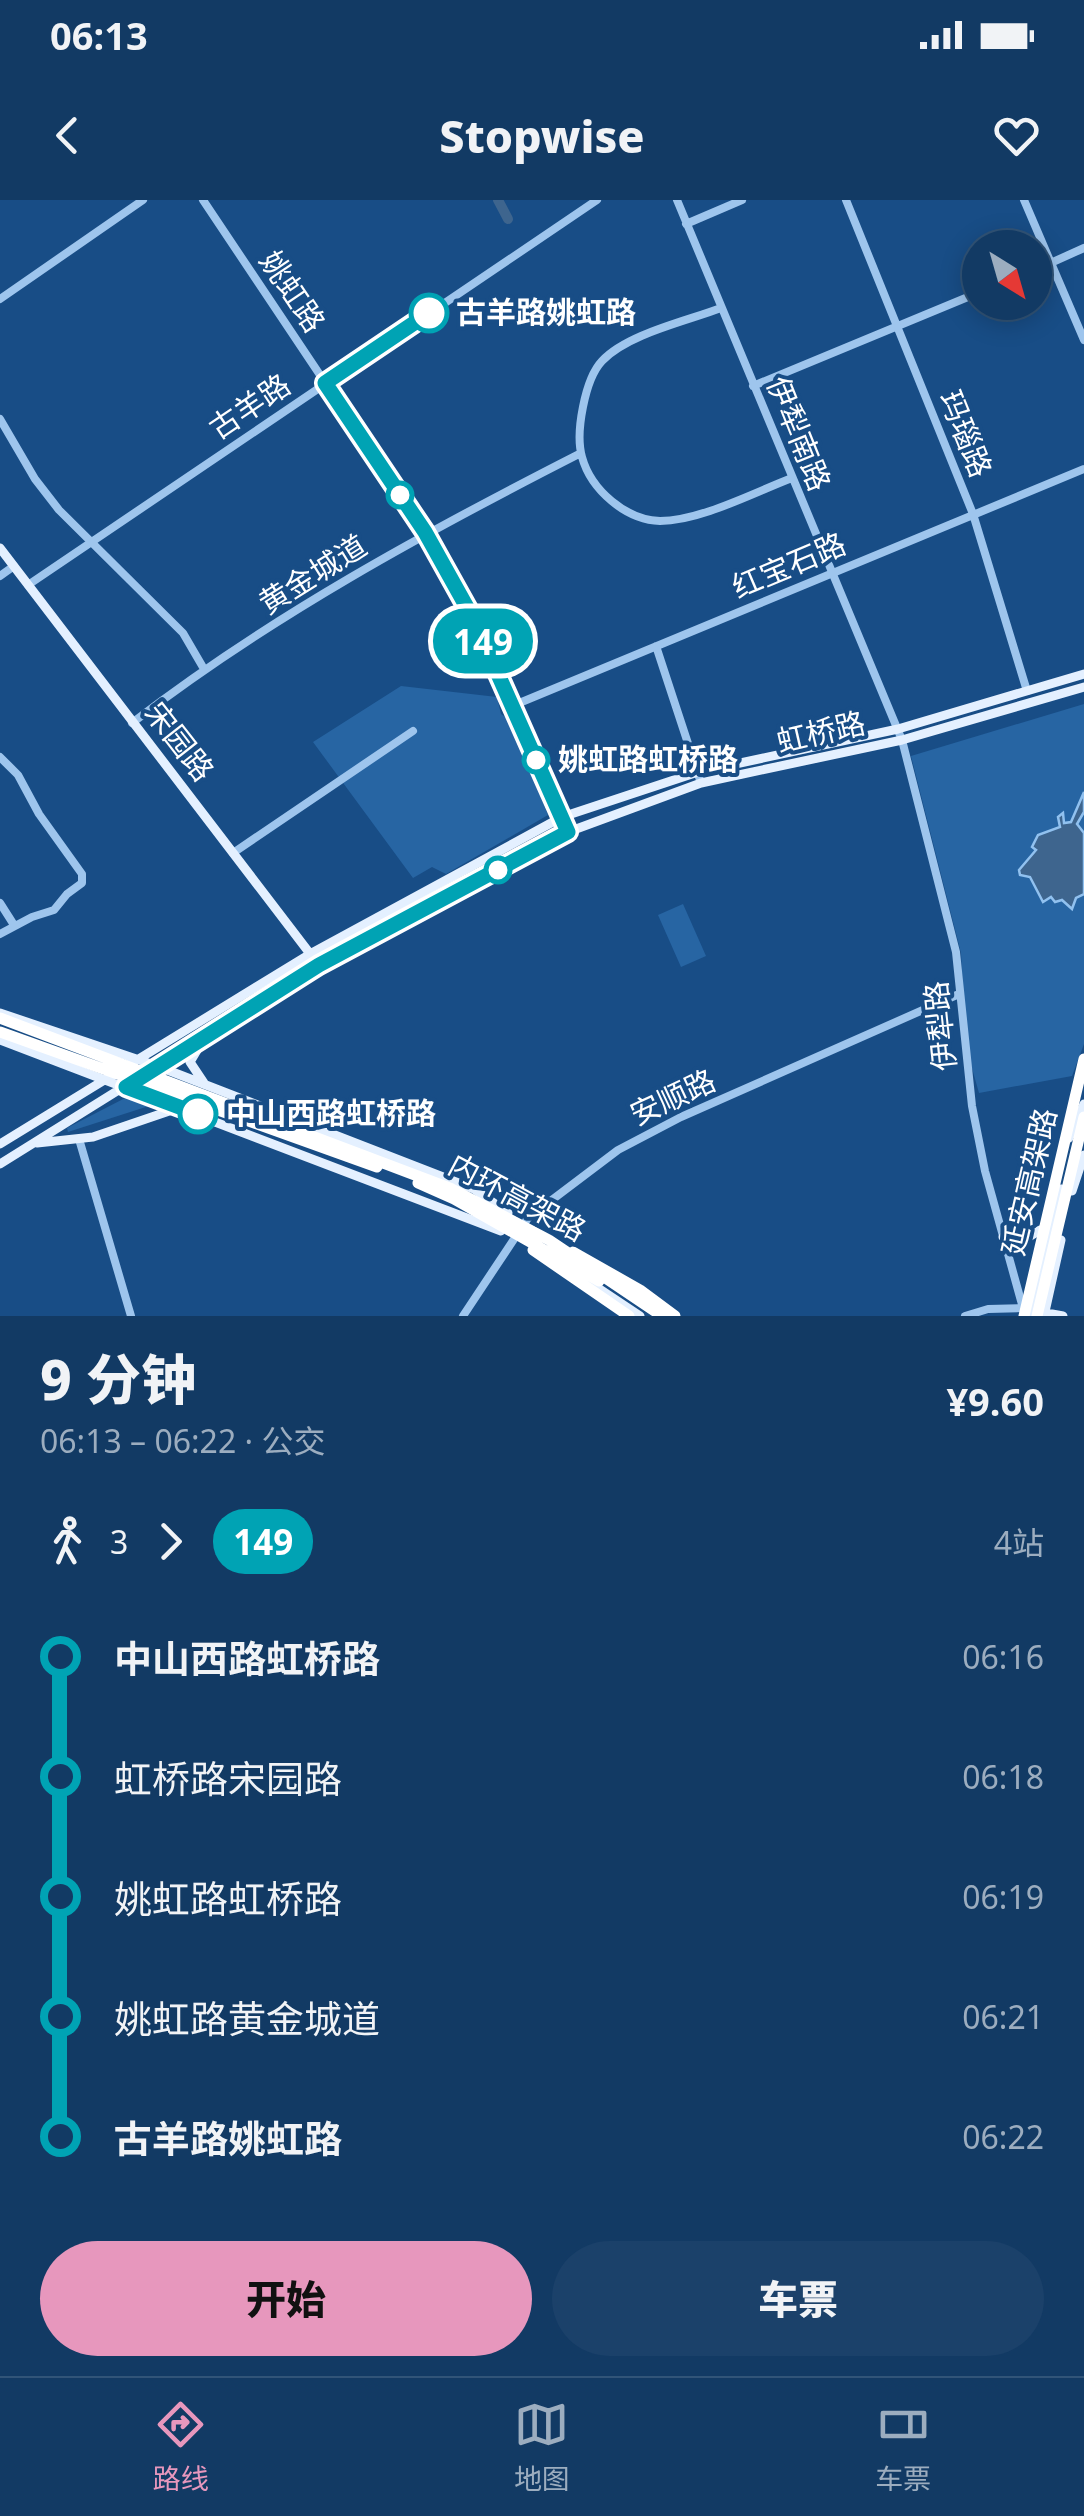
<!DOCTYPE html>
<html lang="zh">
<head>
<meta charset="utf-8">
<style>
	:root { --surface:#123a64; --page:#1b416a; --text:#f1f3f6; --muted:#9cadbf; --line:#315478; --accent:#e797bd }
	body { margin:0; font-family:"Noto Sans","Noto Sans SC",sans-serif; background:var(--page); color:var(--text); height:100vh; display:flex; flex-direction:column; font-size:38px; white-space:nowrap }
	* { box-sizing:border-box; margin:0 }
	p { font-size:32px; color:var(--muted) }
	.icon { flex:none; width:55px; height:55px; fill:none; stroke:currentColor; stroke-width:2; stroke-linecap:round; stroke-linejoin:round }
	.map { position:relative; height:1116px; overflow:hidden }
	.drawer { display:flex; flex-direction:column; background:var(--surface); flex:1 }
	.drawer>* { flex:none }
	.badge { padding:0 20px; border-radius:32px; font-size:35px; line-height:65px }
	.needle { width:65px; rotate:143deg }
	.buttons { position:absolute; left:962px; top:30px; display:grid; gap:20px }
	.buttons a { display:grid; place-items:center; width:90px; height:90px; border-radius:50%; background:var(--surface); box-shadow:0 5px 25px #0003,0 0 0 2px var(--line); font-size:50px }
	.map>.badge { position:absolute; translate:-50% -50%; box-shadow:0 0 0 5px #fff }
	.legs { display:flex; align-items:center; gap:15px; height:110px; padding:0 40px; font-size:32px }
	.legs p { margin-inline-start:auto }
	.head { display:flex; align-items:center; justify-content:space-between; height:170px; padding:0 40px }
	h1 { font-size:55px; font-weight:800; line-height:75px }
	.primary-button { display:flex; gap:20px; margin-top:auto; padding:20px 40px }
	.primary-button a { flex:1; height:115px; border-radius:60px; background:var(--accent); color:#111; font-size:40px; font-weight:800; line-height:115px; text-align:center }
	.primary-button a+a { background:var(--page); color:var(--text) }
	ul { padding:0 40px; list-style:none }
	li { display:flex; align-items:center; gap:35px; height:120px; font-size:38px }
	li i { display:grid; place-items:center; width:15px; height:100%; margin:0 12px; background:currentColor }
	li i::after { content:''; width:25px; height:25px; margin:-12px; border:8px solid; border-radius:50%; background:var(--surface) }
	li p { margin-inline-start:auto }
	li:first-child i { background:linear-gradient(#0000 50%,currentColor 0) }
	li:last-child i { background:linear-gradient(currentColor 50%,#0000 0) }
	.status { display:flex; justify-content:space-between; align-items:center; height:70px; padding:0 50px; background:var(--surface); direction:ltr }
	.status svg { height:28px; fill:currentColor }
	header { display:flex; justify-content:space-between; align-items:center; height:130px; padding:0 40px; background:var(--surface); font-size:45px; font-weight:800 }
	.dock { display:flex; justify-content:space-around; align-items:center; height:140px; border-top:2px solid var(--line); background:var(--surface); font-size:28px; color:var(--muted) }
	.dock a { display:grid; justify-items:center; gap:5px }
	.dock .active { color:var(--accent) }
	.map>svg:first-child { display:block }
</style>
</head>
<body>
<div class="status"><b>06:13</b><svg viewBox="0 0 49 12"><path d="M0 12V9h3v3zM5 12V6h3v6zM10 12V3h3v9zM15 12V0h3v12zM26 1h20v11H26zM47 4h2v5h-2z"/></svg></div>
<header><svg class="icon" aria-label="back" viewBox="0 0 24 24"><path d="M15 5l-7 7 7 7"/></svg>Stopwise<svg class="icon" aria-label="heart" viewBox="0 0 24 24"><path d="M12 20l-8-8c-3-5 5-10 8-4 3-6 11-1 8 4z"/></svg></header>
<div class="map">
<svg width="1084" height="1116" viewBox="0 0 1084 1116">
	<rect width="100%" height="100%" fill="#184d86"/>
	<!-- green -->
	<path fill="#2765a3" d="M401 486 497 497 501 514 510 520 548 615 446 674 432 667 413 678 313 542Z
		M1084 504V844L1072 876 979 893 966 847 961 753 911 556Z
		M683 704 706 756 681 767 658 715Z
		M129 896 151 901 152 905 68 932 67 928Z"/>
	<!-- water -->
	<path fill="#3e658e" stroke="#91c1ef" stroke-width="2.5" d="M1084 592V612L1077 624 1084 633V694L1076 698 1072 709 1062 700 1055 702 1051 697 1043 702 1030 677 1020 675 1019 670 1036 650 1032 647 1038 635 1060 627 1058 617 1063 613 1064 623 1071 622Z"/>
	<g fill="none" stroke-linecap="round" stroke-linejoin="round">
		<!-- river -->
		<path stroke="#3e658e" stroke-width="10" d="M498 0 508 19"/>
		<!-- minor -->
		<path stroke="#9ec5ed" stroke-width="8" d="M203 0 425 332 473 419 568 632
			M677 0 902 540 956 752 972 906 985 971 1023 1108 988 1109 965 1116
			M846 0 973 314 1027 491
			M1024 0 1084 140
			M686 24 742 0
			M1035 70 1084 48
			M0 99 143 0
			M721 108C687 121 627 134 602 161 585 179 575 233 582 257 591 290 626 320 660 321 700 321 755 292 792 278
			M753 186 980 92
			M0 219 35 279 59 310 183 433 204 469
			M0 376 14 366
			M28 385 597 0
			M656 446 701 583
			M512 506 1084 269
			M132 523C271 416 426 332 581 253
			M0 557 18 575 39 614 82 674V683L67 694 54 710 32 717 0 734
			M233 653 413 531
			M0 703 14 725
			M79 939 131 1116
			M463 1116 528 1018 618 950 681 917 959 794"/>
		<!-- major -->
		<path stroke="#e4f0ff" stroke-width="9" d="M0 348 311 755
			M0 813 157 866 474 989 508 1013
			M0 840 501 1031
			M202 842 190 862 204 883
			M1069 938 1084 904
			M37 943 93 937 181 907
			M0 944 310 754 562 617 698 572 898 529 1084 474
			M0 964 319 765 568 632 701 583 902 540 1084 487
			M1072 991 1084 955
			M1003 1037 1021 1042 1040 1030
			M580 1076 640 1116
			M1041 1112 1063 1116
			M1031 1116 1061 989
			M1044 1116 1061 1040"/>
		<!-- highway -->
		<path stroke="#fff" stroke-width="11" d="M573 1052 640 1090 675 1116"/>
		<!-- highway-bridge -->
		<path stroke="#fff" stroke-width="11" d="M0 818 452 989 549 1040 662 1116
			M0 832 377 967
			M418 983 454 999 599 1081
			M533 1050 629 1116
			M1024 1116 1084 859
			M1037 1116 1084 917"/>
	</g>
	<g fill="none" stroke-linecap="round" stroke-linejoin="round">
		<!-- line-1 casing -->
		<g stroke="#fff" stroke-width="22">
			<path id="line-1" d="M198 914 126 887 319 765 568 632 474 420 425 332 325 183 429 113"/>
		</g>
		<!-- line-1 -->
		<use href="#line-1" stroke="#00a3b4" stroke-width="15"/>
	</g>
	<!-- markers -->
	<g fill="#fff" stroke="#00a3b4" stroke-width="5">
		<circle cx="429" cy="113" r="18"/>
		<circle cx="400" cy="295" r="12"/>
		<circle cx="536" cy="560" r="12"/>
		<circle cx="498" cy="670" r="12"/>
		<circle cx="198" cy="914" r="18"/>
	</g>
	<g text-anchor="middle" stroke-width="8" stroke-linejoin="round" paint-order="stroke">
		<!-- street labels -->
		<g font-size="30" fill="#fff" stroke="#184d86">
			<text transform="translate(292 92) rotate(56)" y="10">姚虹路</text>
			<text transform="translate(250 207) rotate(-34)" y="10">古羊路</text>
			<text transform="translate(798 234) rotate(68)" y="10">伊犁南路</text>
			<text transform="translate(965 234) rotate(68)" y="10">玛瑙路</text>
			<text transform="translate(789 366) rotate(-23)" y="10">红宝石路</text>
			<text transform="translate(313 375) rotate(-32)" y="10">黄金城道</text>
			<text transform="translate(821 533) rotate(-13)" y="10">虹桥路</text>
			<text transform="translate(179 542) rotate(52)" y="10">宋园路</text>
			<text transform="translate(941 826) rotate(-96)" y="10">伊犁路</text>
			<text transform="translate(673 898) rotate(-25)" y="10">安顺路</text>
			<text transform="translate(1030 982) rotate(-77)" y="10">延安高架路</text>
			<text transform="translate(517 998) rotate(28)" y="10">内环高架路</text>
		</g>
		<!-- stop labels -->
		<g font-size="30" font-weight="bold" fill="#fff" stroke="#184d86" text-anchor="start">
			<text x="456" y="123">古羊路姚虹路</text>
			<text x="558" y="570">姚虹路虹桥路</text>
			<text x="226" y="924">中山西路虹桥路</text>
		</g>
	</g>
</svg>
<div class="buttons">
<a><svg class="needle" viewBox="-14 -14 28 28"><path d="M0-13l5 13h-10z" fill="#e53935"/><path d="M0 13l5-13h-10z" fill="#9cadbf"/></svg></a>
</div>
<b class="badge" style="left:483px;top:441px;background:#00a3b4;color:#fff">149</b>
</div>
<section class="drawer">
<div class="head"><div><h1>9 分钟</h1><p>06:13 – 06:22 · 公交</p></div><b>¥9.60</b></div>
<div class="legs"><svg class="icon" aria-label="walk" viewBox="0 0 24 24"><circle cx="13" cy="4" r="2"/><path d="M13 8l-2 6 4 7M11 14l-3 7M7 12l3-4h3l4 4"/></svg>3<svg class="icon" aria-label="forward" viewBox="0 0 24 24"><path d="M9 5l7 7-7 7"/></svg><b class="badge" style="background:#00a3b4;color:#fff">149</b><p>4站</p></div>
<ul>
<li><i style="color:#00a3b4"></i><b>中山西路虹桥路</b><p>06:16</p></li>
<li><i style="color:#00a3b4"></i><span>虹桥路宋园路</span><p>06:18</p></li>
<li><i style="color:#00a3b4"></i><span>姚虹路虹桥路</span><p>06:19</p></li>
<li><i style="color:#00a3b4"></i><span>姚虹路黄金城道</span><p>06:21</p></li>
<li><i style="color:#00a3b4"></i><b>古羊路姚虹路</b><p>06:22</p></li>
</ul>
<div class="primary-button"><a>开始</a><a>车票</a></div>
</section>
<nav class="dock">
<a class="active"><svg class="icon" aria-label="directions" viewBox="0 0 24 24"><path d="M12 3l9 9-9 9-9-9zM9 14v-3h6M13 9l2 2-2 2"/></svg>路线</a>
<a><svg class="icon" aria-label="map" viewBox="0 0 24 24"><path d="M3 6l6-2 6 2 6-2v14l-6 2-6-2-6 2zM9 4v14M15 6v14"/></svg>地图</a>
<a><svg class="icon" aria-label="tickets" viewBox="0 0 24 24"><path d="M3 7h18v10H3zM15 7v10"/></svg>车票</a>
</nav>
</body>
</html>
